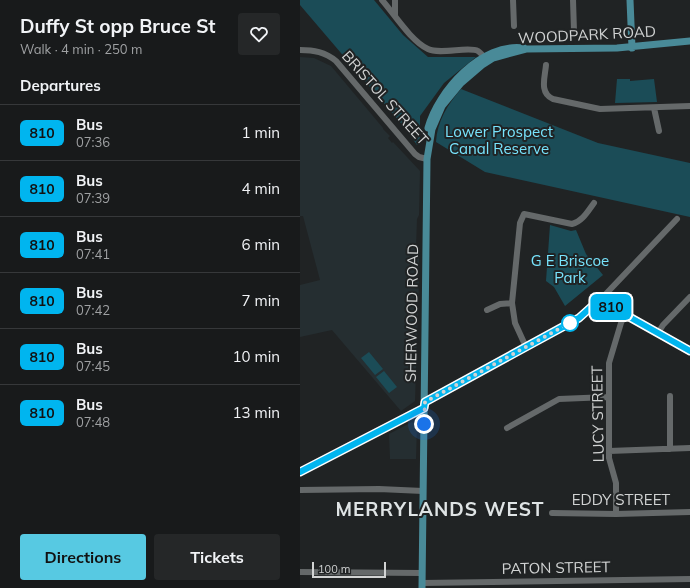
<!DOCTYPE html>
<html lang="en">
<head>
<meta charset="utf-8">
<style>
	:root { --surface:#181a1b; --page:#252728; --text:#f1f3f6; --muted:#9fa1a3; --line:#36383a; --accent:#57c9e2 }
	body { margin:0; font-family:Mulish,sans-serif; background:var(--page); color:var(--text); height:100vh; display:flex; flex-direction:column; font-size:15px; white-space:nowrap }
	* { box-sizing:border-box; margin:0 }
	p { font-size:13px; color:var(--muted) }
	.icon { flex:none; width:22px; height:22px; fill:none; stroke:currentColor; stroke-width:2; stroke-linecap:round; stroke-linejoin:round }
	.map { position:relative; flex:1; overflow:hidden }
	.side { display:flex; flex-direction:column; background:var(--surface); width:300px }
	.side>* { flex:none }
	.badge { padding:0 8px; border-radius:6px; font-size:14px; line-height:26px }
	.scale { position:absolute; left:12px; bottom:10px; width:74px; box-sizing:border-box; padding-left:4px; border:2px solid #d1d3d3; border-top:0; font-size:11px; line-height:14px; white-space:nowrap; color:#d1d3d3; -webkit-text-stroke:3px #202324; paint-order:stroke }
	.you { position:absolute; width:20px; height:20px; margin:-10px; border:3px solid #fff; border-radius:50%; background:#1a73e8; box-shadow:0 0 0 6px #1a73e833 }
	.map>.badge { position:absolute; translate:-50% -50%; box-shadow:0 0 0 2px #fff }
	h2 { padding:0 20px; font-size:15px; line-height:36px }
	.round { display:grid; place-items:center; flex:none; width:42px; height:42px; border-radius:4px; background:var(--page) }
	.head { display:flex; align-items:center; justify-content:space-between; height:68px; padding:0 20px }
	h1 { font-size:19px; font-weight:700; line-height:30px }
	.primary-button { display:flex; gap:8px; margin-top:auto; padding:8px 20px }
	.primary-button a { flex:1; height:46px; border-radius:4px; background:var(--accent); color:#111; font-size:16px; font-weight:700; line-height:46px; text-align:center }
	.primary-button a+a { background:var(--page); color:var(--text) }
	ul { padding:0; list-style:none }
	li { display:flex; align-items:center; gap:12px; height:56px; padding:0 20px; border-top:1px solid var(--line) }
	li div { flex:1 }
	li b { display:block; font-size:15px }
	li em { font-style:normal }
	li .badge { min-width:44px; font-weight:700; text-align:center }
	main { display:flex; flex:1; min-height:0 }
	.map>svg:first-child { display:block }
</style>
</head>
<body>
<main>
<section class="side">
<div class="head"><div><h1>Duffy St opp Bruce St</h1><p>Walk · 4 min · 250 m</p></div><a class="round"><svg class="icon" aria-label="heart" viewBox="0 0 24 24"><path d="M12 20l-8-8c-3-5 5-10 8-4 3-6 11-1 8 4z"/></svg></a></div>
<h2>Departures</h2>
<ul>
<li><span class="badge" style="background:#00b5ef;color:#111">810</span><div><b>Bus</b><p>07:36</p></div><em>1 min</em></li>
<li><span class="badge" style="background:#00b5ef;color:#111">810</span><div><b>Bus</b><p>07:39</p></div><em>4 min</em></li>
<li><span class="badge" style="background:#00b5ef;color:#111">810</span><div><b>Bus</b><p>07:41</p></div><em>6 min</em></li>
<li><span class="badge" style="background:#00b5ef;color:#111">810</span><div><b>Bus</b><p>07:42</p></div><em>7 min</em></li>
<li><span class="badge" style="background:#00b5ef;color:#111">810</span><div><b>Bus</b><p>07:45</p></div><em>10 min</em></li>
<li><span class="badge" style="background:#00b5ef;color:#111">810</span><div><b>Bus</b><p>07:48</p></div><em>13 min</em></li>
</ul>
<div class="primary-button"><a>Directions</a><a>Tickets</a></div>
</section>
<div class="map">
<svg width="390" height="588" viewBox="0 0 390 588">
	<rect width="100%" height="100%" fill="#202324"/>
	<!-- built -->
	<path fill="#252e31" d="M0 57 14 58 31 66 83 128V129L90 136 88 138 92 143 93 142 120 171 119 215 117 219 116 248 119 257V280L115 401 101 411 32 330 0 337V285L20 280 3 216H0Z
		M112 422 117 425 116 459H90L89 434Z"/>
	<!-- green -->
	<path fill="#1b4c57" d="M0 0H74L103 35 128 57H176L144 83 120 116V144L117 145 105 128 0 5Z
		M317 79H330V81L354 79 357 102 315 103Z
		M161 89 298 143 390 163V217L185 172 136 142C137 121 148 104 161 89Z
		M250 225 271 231 276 230 286 254 303 275 265 306 254 287 246 281Z
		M69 352 83 369 75 375 61 358Z
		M84 371 97 387 89 393 76 377Z"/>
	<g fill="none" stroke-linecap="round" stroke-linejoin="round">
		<!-- minor -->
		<path stroke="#65696a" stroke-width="6" d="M82 0C95 15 111 41 128 49 140 55 169 46 178 51 181 53 184 57 186 60
			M95 0V16
			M213 0 214 26
			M273 0 274 31
			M0 50C14 50 25 52 36 61L115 154 119 157 127 159
			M246 65C245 77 239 93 253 99L300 109 390 106
			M354 108 359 131
			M299 300 390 351
			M187 310 200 304 212 303
			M358 333 363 325 390 297
			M226 347 215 323 212 303 220 223 224 214 272 224C282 222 288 211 294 203
			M370 396V449
			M125 402 205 359 281 316 303 297 377 219
			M207 428 259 399 308 397
			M309 451 390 448
			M0 472 124 408
			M0 490 79 489 123 491
			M252 513 316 514 390 512
			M316 514V483L309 458V363L321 323 325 315
			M0 572 122 573
			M122 583 390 579"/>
		<!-- major -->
		<path stroke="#498a98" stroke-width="7" d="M330 0 332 48
			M128 128C138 91 182 42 224 48
			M122 588 127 159 132 129 142 106 161 83 182 65 193 58 226 49 317 48 390 41"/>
	</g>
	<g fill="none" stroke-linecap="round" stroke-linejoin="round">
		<!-- line casing -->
		<g stroke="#fff" stroke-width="9">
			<path id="line" d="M0 472 124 408 125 402 279 318 299 300 390 351"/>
		</g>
		<!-- line -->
		<use href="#line" stroke="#00b5ef" stroke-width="6"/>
		<!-- walk -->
		<path stroke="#d1d3d3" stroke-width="4" stroke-dasharray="0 7.2" d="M124 424 125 402 270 323"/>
	</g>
	<!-- markers -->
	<circle fill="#fff" stroke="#00b5ef" stroke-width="2" cx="270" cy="323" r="8"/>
	<g text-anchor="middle" stroke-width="4" stroke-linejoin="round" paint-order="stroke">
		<!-- street labels -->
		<g font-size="15" fill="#d1d3d3" stroke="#202324">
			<text transform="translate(287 35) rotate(-3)" y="5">WOODPARK ROAD</text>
			<text transform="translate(85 98) rotate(48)" y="5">BRISTOL STREET</text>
			<text transform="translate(112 313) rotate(-89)" y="5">SHERWOOD ROAD</text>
			<text transform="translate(298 414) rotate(-91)" y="5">LUCY STREET</text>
			<text x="321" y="505">EDDY STREET</text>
			<text transform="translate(256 568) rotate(-1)" y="5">PATON STREET</text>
		</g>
		<!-- park labels -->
		<g font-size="15" fill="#78e4fd" stroke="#202324">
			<text x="199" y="137">Lower Prospect<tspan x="199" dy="17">Canal Reserve</tspan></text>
			<text x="270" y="266">G E Briscoe<tspan x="270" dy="17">Park</tspan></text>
		</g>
		<!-- district labels -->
		<g font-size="19" font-weight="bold" letter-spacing="1" fill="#dfe4e5" stroke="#202324">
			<text x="140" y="516">MERRYLANDS WEST</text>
		</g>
	</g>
</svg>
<div class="scale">100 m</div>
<div class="you" style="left:124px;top:424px"></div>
<b class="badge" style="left:311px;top:307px;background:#00b5ef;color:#111">810</b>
</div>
</main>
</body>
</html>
